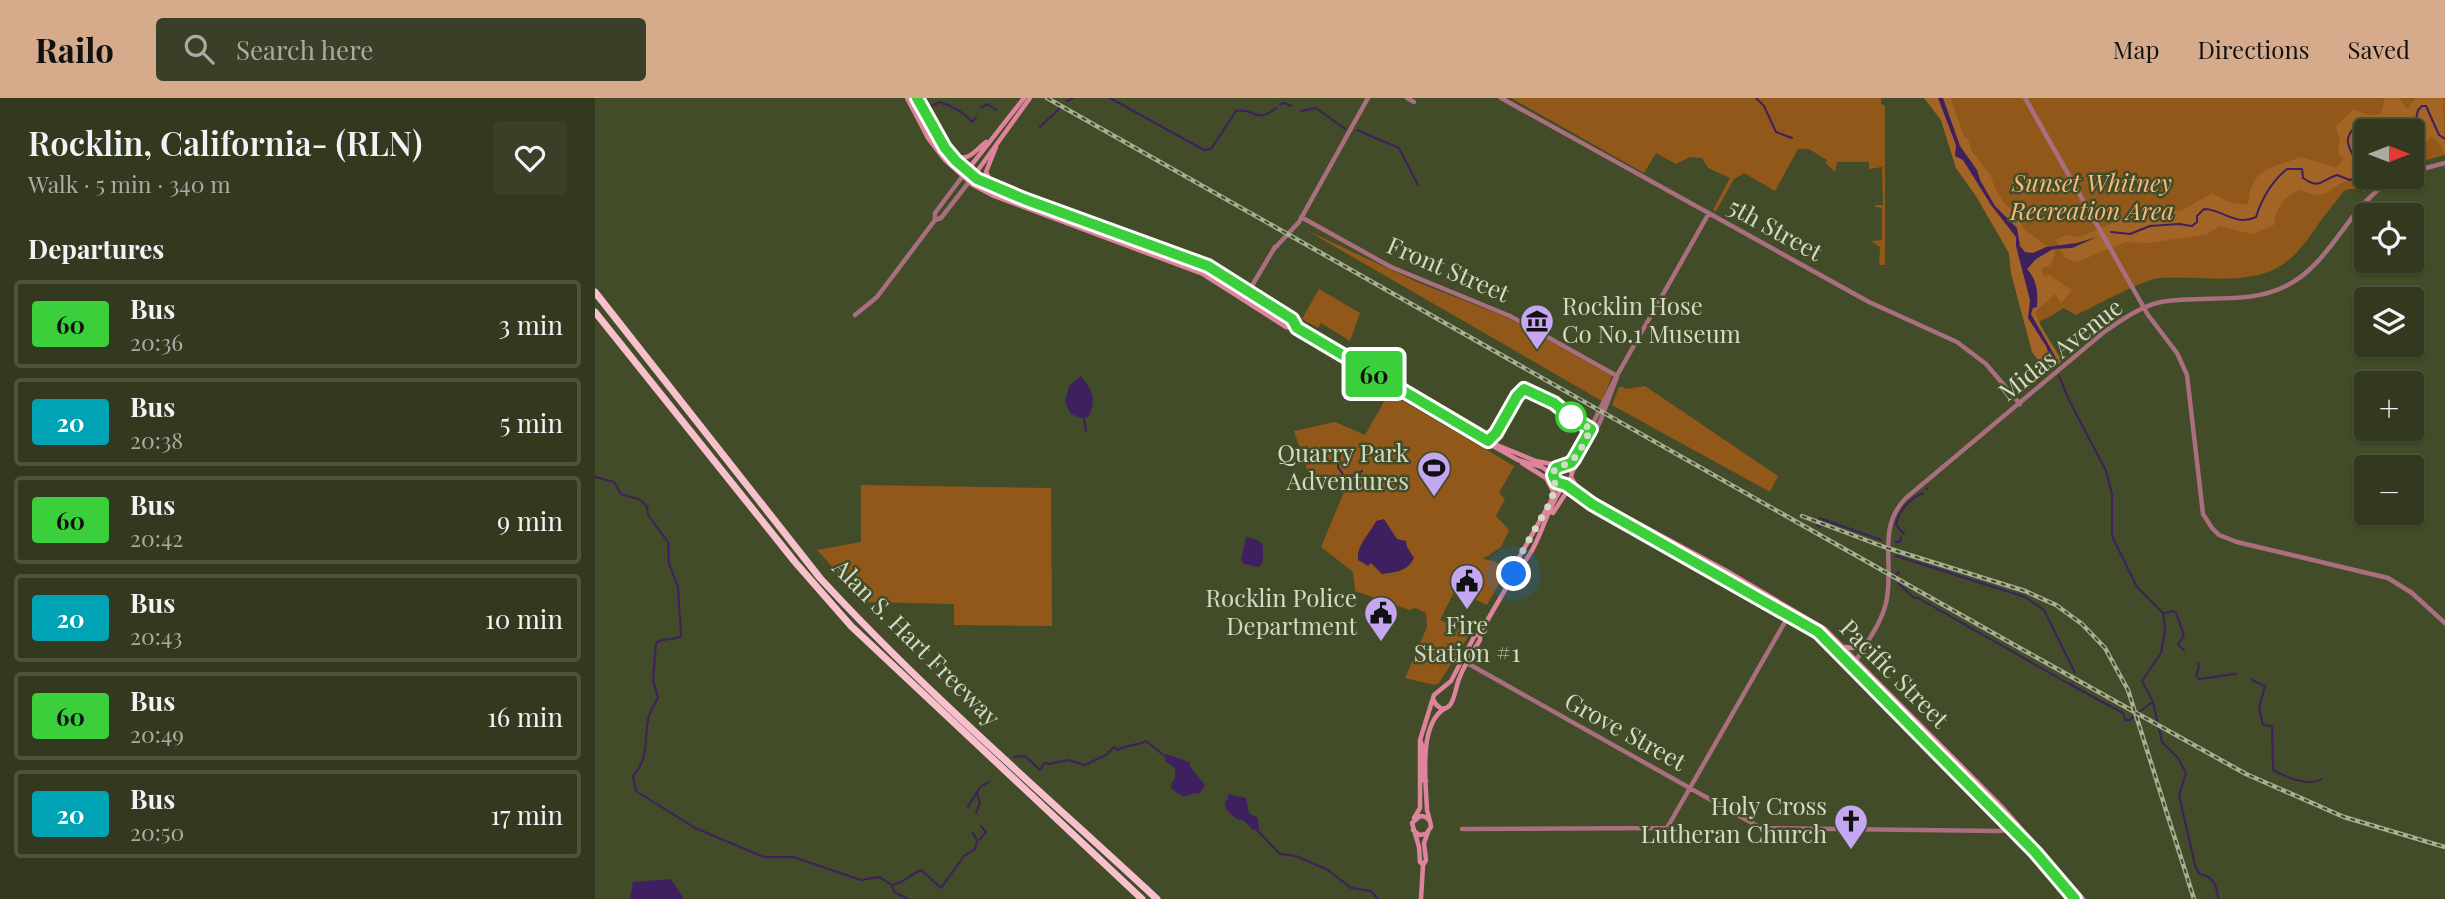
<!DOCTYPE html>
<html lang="en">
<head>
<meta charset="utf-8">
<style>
	:root { --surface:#32391e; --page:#3a4027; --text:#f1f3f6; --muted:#a8aca4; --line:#4d533c; --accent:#d6ab8b }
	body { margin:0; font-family:"Playfair Display",serif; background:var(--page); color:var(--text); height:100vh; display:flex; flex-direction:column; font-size:26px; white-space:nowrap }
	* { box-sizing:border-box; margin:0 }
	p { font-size:23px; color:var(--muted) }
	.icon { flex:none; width:38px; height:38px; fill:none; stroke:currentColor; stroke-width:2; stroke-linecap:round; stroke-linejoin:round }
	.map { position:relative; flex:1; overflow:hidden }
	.details { display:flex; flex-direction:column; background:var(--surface); width:595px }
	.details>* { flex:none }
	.badge { padding:0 14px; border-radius:5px; font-size:24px; line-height:46px }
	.needle { width:46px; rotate:90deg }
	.controls { position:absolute; left:1759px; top:21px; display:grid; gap:14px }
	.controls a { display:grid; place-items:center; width:70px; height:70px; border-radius:7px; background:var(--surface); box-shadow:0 2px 5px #0004,0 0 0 2px var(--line); font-size:35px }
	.you { position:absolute; width:35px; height:35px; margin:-18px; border:5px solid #fff; border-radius:50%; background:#1a73e8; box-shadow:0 0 0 10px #1a73e833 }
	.map>.badge { position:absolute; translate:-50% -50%; box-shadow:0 0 0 4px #fff }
	h2 { padding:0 28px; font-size:26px; line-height:63px }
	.round { display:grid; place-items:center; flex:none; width:74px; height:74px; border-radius:7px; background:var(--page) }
	.headline { display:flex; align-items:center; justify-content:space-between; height:119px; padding:0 28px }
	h1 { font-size:33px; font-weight:600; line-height:52px }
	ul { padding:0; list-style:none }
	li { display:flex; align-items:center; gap:21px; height:88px; margin:0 14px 10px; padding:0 14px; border:4px solid var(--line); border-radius:7px }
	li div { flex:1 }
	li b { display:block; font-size:26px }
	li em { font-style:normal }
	li .badge { min-width:77px; font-weight:700; text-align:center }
	header { display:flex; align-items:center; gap:42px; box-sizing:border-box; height:98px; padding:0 35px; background:var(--accent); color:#111 }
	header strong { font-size:33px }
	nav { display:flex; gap:38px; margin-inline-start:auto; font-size:24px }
	.search { width:490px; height:63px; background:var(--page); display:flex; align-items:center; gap:18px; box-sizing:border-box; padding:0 24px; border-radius:7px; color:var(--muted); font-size:26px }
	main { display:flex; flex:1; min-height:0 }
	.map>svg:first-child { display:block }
</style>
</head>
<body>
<header>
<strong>Railo</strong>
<div class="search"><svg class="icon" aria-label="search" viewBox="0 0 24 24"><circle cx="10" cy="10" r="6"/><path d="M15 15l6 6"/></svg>Search here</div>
<nav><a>Map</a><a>Directions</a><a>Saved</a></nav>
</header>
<main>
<section class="details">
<div class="headline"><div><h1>Rocklin, California- (RLN)</h1><p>Walk · 5 min · 340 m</p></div><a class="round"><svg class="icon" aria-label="heart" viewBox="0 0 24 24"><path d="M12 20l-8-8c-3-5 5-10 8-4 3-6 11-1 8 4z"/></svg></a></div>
<h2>Departures</h2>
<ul>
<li><span class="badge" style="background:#3acf3b;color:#111">60</span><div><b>Bus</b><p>20:36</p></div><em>3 min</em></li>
<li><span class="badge" style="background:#00a3b4;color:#fff">20</span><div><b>Bus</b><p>20:38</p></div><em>5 min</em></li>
<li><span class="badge" style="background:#3acf3b;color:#111">60</span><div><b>Bus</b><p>20:42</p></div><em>9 min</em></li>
<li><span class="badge" style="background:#00a3b4;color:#fff">20</span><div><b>Bus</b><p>20:43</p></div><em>10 min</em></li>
<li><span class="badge" style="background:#3acf3b;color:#111">60</span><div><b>Bus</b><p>20:49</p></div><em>16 min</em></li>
<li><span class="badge" style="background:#00a3b4;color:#fff">20</span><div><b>Bus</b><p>20:50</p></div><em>17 min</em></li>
</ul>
</section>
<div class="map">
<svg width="1850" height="801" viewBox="0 0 1850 801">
	<rect width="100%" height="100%" fill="#424c28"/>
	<!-- green -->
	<path fill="#92581a" d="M916 0H1286V6L1290 8V167H1284L1285 149 1276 143 1287 142V110L1280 109V107H1288L1287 69 1274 71V64H1242L1240 74 1231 65 1232 62 1214 51H1203L1180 93 1149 75 1139 81 1121 113 1118 112 1135 80 1113 70 1107 60 1095 59 1081 66 1061 55 1049 75Z
		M1335 0H1850V57L1817 66 1816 33H1771V79H1788L1770 94C1763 92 1756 89 1749 93 1746 96 1742 102 1739 106 1720 127 1708 156 1682 170 1648 188 1602 177 1565 180 1549 181 1498 209 1481 217L1468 210 1458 217 1431 230 1416 175 1414 155 1381 98 1361 70 1346 22Z
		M711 132 822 184 913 220 1017 278 1007 303Z
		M724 191 765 215 755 243 726 225 723 230 707 221Z
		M1050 288 1183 378 1175 394 1017 307 1024 289H1029L1030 291Z
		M794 295 919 368 904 395 910 401 901 418 914 432 906 449 888 461 899 463 912 471 892 507 860 492 845 522 875 536 844 585 839 587 810 580 832 529 831 515 820 510 814 512 760 493 758 474 726 449 749 394 757 393 761 383H716L699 333 740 324 770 337Z
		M266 387 456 390 457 528 359 527V506L270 504 222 452 266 444Z"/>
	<!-- forest -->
	<path fill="#a26526" d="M1329 0H1356C1360 14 1365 25 1369 38L1373 41 1377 54 1395 76 1401 93 1410 106 1419 114 1430 132 1459 153 1460 158 1455 167 1446 171 1449 178 1455 177 1477 192 1466 205 1460 196 1440 214C1446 232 1458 246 1467 263L1453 275 1437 254 1416 175 1414 155 1381 98 1361 70 1346 22Z
		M1790 0H1804L1812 11 1821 0H1848L1850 57 1844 45 1836 38 1817 62 1816 33H1771V51L1768 47 1761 50 1766 62V80C1760 81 1753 81 1748 84 1728 95 1732 102 1705 92 1687 100 1682 108 1679 127L1657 136 1625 128 1612 136 1555 145 1530 144 1482 164 1470 160 1461 142 1470 137 1485 139 1545 114 1586 113 1617 95 1633 104 1653 107 1655 92 1661 80 1674 70 1706 59 1741 70 1749 60 1743 55 1745 43 1741 28 1759 11 1773 17 1786 16Z"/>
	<!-- water -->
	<path fill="#3e1f5f" d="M1343 0H1348L1365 48 1382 72 1385 82 1400 108 1422 130 1425 148 1430 154 1438 155 1451 149 1482 145 1502 139 1477 150 1458 151 1441 161 1432 171C1442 182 1443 194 1442 209L1438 210 1436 216 1461 260V268L1459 270 1451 248 1433 220 1435 202 1421 148V139L1396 107 1368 62 1360 58 1361 47Z
		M486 278C498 292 502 303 493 319L486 320 476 316 470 304 474 288Z
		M789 421 802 441 811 443 812 449 819 460C812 474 800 474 787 476L776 465 773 468 763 462C762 446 774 437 781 423Z
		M651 439 663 442 668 448V463L664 469 649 466 646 462Z
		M571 656 594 664 596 670 610 687 605 695C589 695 594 705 576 690L577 684 580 681V670L570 663Z
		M633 696 651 700 654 715 663 720 664 731 658 732 648 722 642 721 631 712 630 704 633 701Z
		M76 781 89 801H35L38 784Z"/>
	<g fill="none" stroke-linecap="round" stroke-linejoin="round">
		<!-- stream -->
		<path stroke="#3e1f5f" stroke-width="2" d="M515 0 609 52 616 51 641 13C660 9 661 27 681 10
			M1161 0 1169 8 1181 34 1197 40
			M330 2 335 9 345 4C358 9 369 14 377 24L381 20
			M472 3 478 0
			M685 6 689 5 696 8
			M386 10 392 6 401 12
			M706 13 721 10 750 31
			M445 29 465 10
			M762 32 804 50 823 87
			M1816 45 1823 12 1827 8H1831L1844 37 1850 41
			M1516 134 1535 136 1555 128 1584 126 1597 128 1602 124V118L1609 111C1627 111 1642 129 1661 119 1667 100 1676 84 1692 71H1707L1708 80C1725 92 1726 82 1742 77L1755 82 1761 80 1765 71C1758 53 1742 42 1764 26L1770 27 1776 33
			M1464 278 1474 302 1511 373 1517 396V438L1542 489 1568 515 1570 532 1566 555 1547 583 1558 604 1567 644 1583 660 1591 675 1584 697 1600 767 1604 776C1618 778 1622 787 1623 801
			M489 320 491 333
			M745 355 743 369 749 378 763 377 767 373
			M0 379 19 384 26 396 46 402 52 409 53 417 73 444 74 466 83 489 86 538C78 543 70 539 61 545L58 582 63 600C59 607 54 614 53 622 49 643 54 661 38 678L41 693 100 730 169 759H198L266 782 284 779 297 787 299 794 313 801
			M1331 390 1332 391
			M1225 429 1222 427 1225 420 1286 442
			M1309 436 1301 427C1304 412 1315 400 1328 395
			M1300 444H1305L1306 439
			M1301 458 1430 499 1449 512 1480 575
			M1301 477 1304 474
			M1303 485 1319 500H1323L1476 587
			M1569 515 1578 513 1581 515 1589 537 1583 547 1589 552
			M1603 565 1604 569 1601 578 1604 581 1641 576
			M1657 582 1670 588 1664 610 1668 627 1677 628 1678 672C1691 679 1713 689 1727 681
			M1477 585 1476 587 1528 615 1530 622H1535L1539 618
			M1543 615 1556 605
			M419 659 430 658 445 672 449 665 454 666 473 662 490 667 511 657 519 649 522 652C534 646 541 648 551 643L571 659
			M373 709 385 689 394 684
			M381 715 385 705 382 696
			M662 732 685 756 701 758 733 772 756 790 776 793 783 801
			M384 742 391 734 386 728
			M297 787C307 786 316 776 326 772L346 790 369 758 380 751 382 743 378 735"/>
		<!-- tertiary -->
		<path stroke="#a96f7e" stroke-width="4.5" d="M812 0 819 4
			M906 0 1274 204 1362 244 1391 266 1425 306
			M1430 0 1553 217 1582 255 1592 277 1608 416 1617 430 1624 437 1642 444 1793 480 1817 495 1850 525
			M1816 74 1850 65
			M706 119 796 169 915 218 1022 278
			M340 121V115L367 79
			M679 151 704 124 773 0
			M649 201 680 149
			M260 217 282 199 340 122 346 120 374 84
			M969 368 976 364 983 355 1020 281 1114 115
			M977 375 1005 324 1022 279
			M872 565 1166 730 1404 733 1411 732 1420 724
			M1258 568C1268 549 1286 527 1291 505 1300 468 1281 430 1311 400L1509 234C1525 223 1546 208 1566 204 1608 196 1654 208 1693 187 1740 162 1754 103 1803 79
			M867 731 1072 730 1194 517"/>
		<!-- secondary -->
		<path stroke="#de839c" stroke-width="4.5" d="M312 0 333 40 350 62 378 87 399 98 608 176 691 229 702 231 896 345 898 348 923 362 947 369 958 377
			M322 0 350 50 361 63 383 82 429 101 613 168 697 221 702 230
			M401 49 391 74 396 84 403 88
			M358 56C373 66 380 52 391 44
			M371 74 429 0
			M378 79 435 0
			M464 122C474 119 482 127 493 125
			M897 345 941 363 972 369 977 375 975 383
			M927 365 951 380 958 393
			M958 366 983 355
			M977 381 985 394 1130 472 1230 531 1407 709 1488 801
			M971 387 997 406 1223 534 1409 722 1480 801
			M958 415 971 395 983 399
			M921 472V465L956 403 961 384
			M1250 549 1258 550 1271 544
			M838 601C841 608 848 615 855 607 860 601 861 588 864 581 869 567 878 554 885 542V535L921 473C946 451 949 412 969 387
			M826 644 830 662
			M826 660 827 682 831 683
			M819 720 825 710V642L839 597 856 583 880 537 885 535
			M835 723 832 712C831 685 823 627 849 611
			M818 732 824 737 831 736 836 729C836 722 832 718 825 718L817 725 824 749 825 764 828 767
			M826 801 828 767 831 762 829 745 833 734"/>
		<!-- motorway -->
		<path stroke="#f8bfcd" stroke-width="7" d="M0 194 225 480C329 593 449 696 562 801
			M0 214 200 464 256 528 547 801"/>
		<!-- rail casing -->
		<g stroke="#a7af95" stroke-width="4.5">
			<path id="rail" d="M452 0 1430 553 1651 676 1749 719 1850 749
				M1207 418 1292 450 1430 493 1461 507 1487 526 1510 550 1533 592 1599 801"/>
		</g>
		<!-- rail -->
		<use href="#rail" stroke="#424c28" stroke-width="2" stroke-dasharray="5" stroke-linecap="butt"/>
	</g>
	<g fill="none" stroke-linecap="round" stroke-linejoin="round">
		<!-- line casing -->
		<g stroke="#fff" stroke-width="16">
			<path id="line" d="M322 0 350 50 361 63 382 81 429 101 613 168 697 221 702 230 893 343 901 335 922 298 929 291 959 305 976 319 996 331 979 361 976 365 961 370 958 377 961 384 971 387 997 406 1223 534 1440 754 1480 801"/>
		</g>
		<!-- line -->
		<use href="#line" stroke="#3acf3b" stroke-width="10"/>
		<!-- walk -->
		<path stroke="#d3dac5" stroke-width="7" stroke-dasharray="0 12.6" d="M919 476 921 465 956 403 960 389 959 373 963 368C982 367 988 345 996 331L976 319"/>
	</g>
	<!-- icons -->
	<defs>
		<g id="museum-pin" transform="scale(1.75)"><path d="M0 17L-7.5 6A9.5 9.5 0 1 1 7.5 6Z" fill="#c5a7f1" stroke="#424c28"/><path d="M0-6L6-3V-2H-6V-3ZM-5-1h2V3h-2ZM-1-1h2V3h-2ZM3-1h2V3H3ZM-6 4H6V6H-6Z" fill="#111"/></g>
		<g id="stadium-pin" transform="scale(1.75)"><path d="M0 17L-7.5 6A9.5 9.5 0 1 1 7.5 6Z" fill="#c5a7f1" stroke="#424c28"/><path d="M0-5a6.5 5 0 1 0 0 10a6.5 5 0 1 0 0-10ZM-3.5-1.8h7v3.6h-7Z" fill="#111"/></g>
		<g id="civic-pin" transform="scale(1.75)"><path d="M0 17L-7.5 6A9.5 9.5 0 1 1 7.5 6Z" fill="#c5a7f1" stroke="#424c28"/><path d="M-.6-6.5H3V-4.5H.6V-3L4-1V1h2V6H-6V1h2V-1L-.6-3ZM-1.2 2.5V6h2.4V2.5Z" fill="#111"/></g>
		<g id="church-pin" transform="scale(1.75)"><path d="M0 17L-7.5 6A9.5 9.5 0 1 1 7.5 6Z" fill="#c5a7f1" stroke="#424c28"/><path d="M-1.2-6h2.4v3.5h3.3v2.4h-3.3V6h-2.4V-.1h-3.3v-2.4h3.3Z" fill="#111"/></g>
	</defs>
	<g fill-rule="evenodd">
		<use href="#museum-pin" x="942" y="223"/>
		<use href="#stadium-pin" x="839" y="370"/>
		<use href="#civic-pin" x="872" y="483"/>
		<use href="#civic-pin" x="786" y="515"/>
		<use href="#church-pin" x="1256" y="723"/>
	</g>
	<!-- markers -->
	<circle fill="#fff" stroke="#3acf3b" stroke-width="3.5" cx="976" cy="319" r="14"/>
	<g text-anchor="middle" stroke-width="5" stroke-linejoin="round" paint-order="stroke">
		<!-- park labels -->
		<g font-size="24" font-style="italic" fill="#fcb879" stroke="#424c28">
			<text x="1497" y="94">Sunset Whitney<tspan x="1497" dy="28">Recreation Area</tspan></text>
		</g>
		<!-- street labels -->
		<g font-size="24" fill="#d3dac5" stroke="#424c28">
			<text transform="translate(1180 132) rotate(29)" y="8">5th Street</text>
			<text transform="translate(853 172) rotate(23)" y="8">Front Street</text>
			<text transform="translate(1466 252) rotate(-38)" y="8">Midas Avenue</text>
			<text transform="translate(321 545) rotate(45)" y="8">Alan S. Hart Freeway</text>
			<text transform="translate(1299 576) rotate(45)" y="8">Pacific Street</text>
			<text transform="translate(1030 634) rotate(29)" y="8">Grove Street</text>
		</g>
		<!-- poi labels -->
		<g font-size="24" fill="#d3dac5" stroke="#424c28" text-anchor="end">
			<text x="967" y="217" text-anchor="start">Rocklin Hose<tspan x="967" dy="28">Co No.1 Museum</tspan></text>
			<text x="814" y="364">Quarry Park<tspan x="814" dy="28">Adventures</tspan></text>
			<text x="762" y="509">Rocklin Police<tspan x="762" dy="28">Department</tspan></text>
			<text x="872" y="536" text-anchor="middle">Fire<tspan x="872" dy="28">Station #1</tspan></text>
			<text x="1232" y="717">Holy Cross<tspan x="1232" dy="28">Lutheran Church</tspan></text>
		</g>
	</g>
</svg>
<div class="controls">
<a><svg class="needle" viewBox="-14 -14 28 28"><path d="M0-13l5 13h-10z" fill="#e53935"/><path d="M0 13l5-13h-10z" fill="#a8aca4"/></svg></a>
<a><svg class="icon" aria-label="locate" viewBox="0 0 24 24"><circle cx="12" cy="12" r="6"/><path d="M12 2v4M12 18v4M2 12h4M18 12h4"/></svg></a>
<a><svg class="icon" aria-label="layers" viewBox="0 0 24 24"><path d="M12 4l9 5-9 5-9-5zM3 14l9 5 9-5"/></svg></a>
<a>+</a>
<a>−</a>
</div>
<div class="you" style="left:919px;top:476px"></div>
<b class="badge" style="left:779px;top:276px;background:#3acf3b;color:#111">60</b>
</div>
</main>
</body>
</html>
